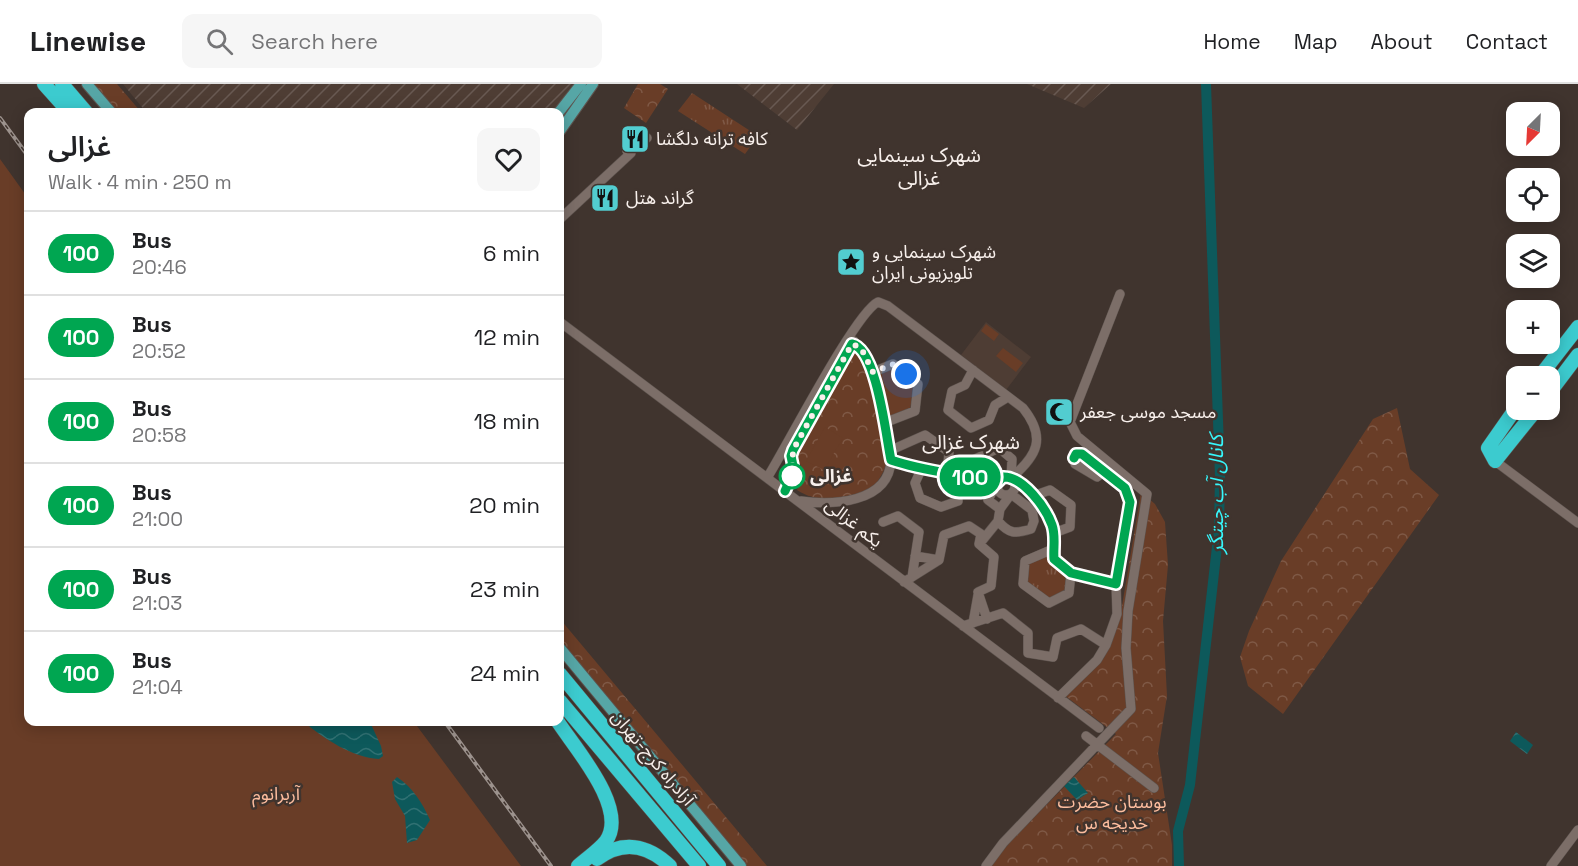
<!DOCTYPE html>
<html lang="en">
<head>
<meta charset="utf-8">
<style>
	:root { --surface:#fff; --page:#f6f6f6; --text:#202124; --muted:#757577; --line:#e0e0e0 }
	body { margin:0; font-family:"Space Grotesk","Noto Sans Arabic",sans-serif; background:var(--page); color:var(--text); height:100vh; display:flex; flex-direction:column; font-size:22px; white-space:nowrap }
	* { box-sizing:border-box; margin:0 }
	p { font-size:20px; color:var(--muted) }
	.icon { flex:none; width:33px; height:33px; fill:none; stroke:currentColor; stroke-width:2; stroke-linecap:round; stroke-linejoin:round }
	.map { position:relative; flex:1; overflow:hidden }
	.panel { position:absolute; left:24px; top:24px; width:540px; height:618px; display:flex; flex-direction:column; background:var(--surface); border-radius:12px; box-shadow:0 3px 15px #0003 }
	.panel>* { flex:none }
	.badge { padding:0 12px; border-radius:20px; font-size:21px; line-height:39px }
	.needle { width:39px; rotate:204deg }
	.controls { position:absolute; left:1506px; top:18px; display:grid; gap:12px }
	.controls a { display:grid; place-items:center; width:54px; height:54px; border-radius:12px; background:var(--surface); box-shadow:0 3px 15px #0003; font-size:30px }
	.you { position:absolute; width:30px; height:30px; margin:-15px; border:4px solid #fff; border-radius:50%; background:#1a73e8; box-shadow:0 0 0 9px #1a73e833 }
	.map>.badge { position:absolute; translate:-50% -50%; box-shadow:0 0 0 3px #fff }
	.round { display:grid; place-items:center; flex:none; width:63px; height:63px; border-radius:12px; background:var(--page) }
	.headline { display:flex; align-items:center; justify-content:space-between; height:102px; padding:0 24px }
	h1 { font-size:28px; font-weight:600; line-height:45px }
	ul { padding:0; list-style:none }
	li { display:flex; align-items:center; gap:18px; height:84px; padding:0 24px; border-top:2px solid var(--line) }
	li div { flex:1 }
	li b { display:block; font-size:22px }
	li em { font-style:normal }
	li .badge { min-width:66px; font-weight:700; text-align:center }
	header { display:flex; align-items:center; gap:36px; box-sizing:border-box; height:84px; padding:0 30px; background:var(--surface); border-bottom:2px solid var(--line) }
	header strong { font-size:28px }
	nav { display:flex; gap:33px; margin-inline-start:auto; font-size:21px }
	.search { width:420px; height:54px; background:var(--page); display:flex; align-items:center; gap:15px; box-sizing:border-box; padding:0 21px; border-radius:12px; color:var(--muted); font-size:22px }
	.map>svg:first-child { display:block }
</style>
</head>
<body>
<header>
<strong>Linewise</strong>
<div class="search"><svg class="icon" aria-label="search" viewBox="0 0 24 24"><circle cx="10" cy="10" r="6"/><path d="M15 15l6 6"/></svg>Search here</div>
<nav><a>Home</a><a>Map</a><a>About</a><a>Contact</a></nav>
</header>
<div class="map">
<svg width="1578" height="782" viewBox="0 0 1578 782">
	<defs>
		<pattern id="industrial-furrows" width="10" height="10" patternUnits="userSpaceOnUse" patternTransform="scale(1.5)"><rect width="10" height="10" fill="#4e3d34"/><path d="M-1 1l2-2M0 10L10 0M9 11l2-2" fill="none" stroke="#685952"/></pattern>
		<pattern id="grass-tufts" width="24" height="20" patternUnits="userSpaceOnUse" patternTransform="scale(1.5)"><rect width="24" height="20" fill="#693d27"/><path d="M3 7l-1-3M5 7V3M7 7l1-3M15 17l-1-3M17 17v-4M19 17l1-3" fill="none" stroke="#7f5946"/></pattern>
		<pattern id="forest-crowns" width="20" height="18" patternUnits="userSpaceOnUse" patternTransform="scale(1.5)"><rect width="20" height="18" fill="#693d27"/><path d="M2 6a3 3 0 1 1 6 0M12 15a3 3 0 1 1 6 0" fill="none" stroke="#7f5946"/></pattern>
		<pattern id="water-waves" width="16" height="10" patternUnits="userSpaceOnUse" patternTransform="scale(1.5)"><rect width="16" height="10" fill="#0d595b"/><path d="M0 5q4-4 8 0t8 0" fill="none" stroke="#317173"/></pattern>
	</defs>
	<rect width="100%" height="100%" fill="#40342e"/>
	<!-- built -->
	<path fill="#4e3d34" d="M986 238 1031 273 1006 306 961 271Z"/>
	<!-- industrial -->
	<path fill="url(#industrial-furrows)" d="M123 0H573L552 28H146Z
		M737 0H834L797 46Z
		M1027 0H1111L1084 24Z"/>
	<!-- grass -->
	<path fill="url(#grass-tufts)" d="M692 9 758 52 745 70 678 27Z
		M1050 470 1067 490 1065 508 1048 515 1026 498 1029 478Z"/>
	<!-- forest -->
	<path fill="url(#forest-crowns)" d="M92 0H117L141 28H116Z
		M638 0H660L668 5 646 39 624 24Z
		M856 264C869 273 889 359 887 376 886 386 878 397 872 405 847 413 821 422 797 406L804 388 795 370 852 265Z
		M1397 324 1410 385 1439 411 1283 630 1248 602 1240 573 1249 547 1281 477 1373 335Z
		M1141 408 1155 420 1165 438 1168 481 1163 537 1167 612 1158 669 1172 761V782H991L1010 758 1116 650 1064 611 1104 574 1120 534Z
		M560 535 767 782H745L560 558Z"/>
	<!-- garden -->
	<path fill="#693d27" d="M0 75 28 114V638H414L521 782H0Z
		M986 240 999 250 994 257 981 247Z
		M1003 264 1023 279 1016 288 996 272Z
		M894 283 915 300 910 325 887 334 878 288Z
		M825 343 843 354 824 386 806 377Z"/>
	<!-- water -->
	<path fill="url(#water-waves)" d="M304 638H370L381 662 383 672 379 675C353 674 323 654 304 638Z
		M1516 648 1533 661 1527 670 1510 657Z
		M397 693C413 704 422 718 430 736L417 756 407 759 405 732 395 715 392 698Z
		M1074 693 1088 709 1077 716 1064 702Z"/>
	<g fill="none" stroke-linecap="round" stroke-linejoin="round">
		<!-- river -->
		<path stroke="#0d595b" stroke-width="10" d="M1179 782 1178 747 1190 701 1219 445 1220 392 1206 0"/>
		<!-- minor casing -->
		<g stroke="#5d534e" stroke-width="10">
			<path id="minor" d="M641 50 647 54
				M560 135 631 69 627 67
				M560 238 1099 644
				M973 286 965 301 952 307 948 326 971 344 989 336 995 321 1008 313
				M873 288 893 280 918 300 915 327 884 339
				M889 367 925 351 949 368 947 391 921 386 891 376
				M1495 377 1578 439
				M921 386 915 399 920 414 941 423 958 417 956 392 947 391
				M956 392 997 399 988 416 1000 425
				M997 402a9 9 0 1 1 18 0a9 9 0 1 1-18 0Z
				M974 393 975 375 999 364 1012 375 1011 394
				M767 394C786 364 855 229 878 218L888 222 1023 324C1047 354 1037 372 1011 394
				M1011 394 1028 406 1052 440 1054 475 1071 489 1116 500
				M785 407 794 387 791 372 793 366 854 257
				M1033 412 1050 406 1071 421 1070 443 1054 449
				M801 417C831 421 889 420 891 376 892 359 884 338 880 321 876 304 874 279 862 265 857 259 851 260 845 260
				M883 438 898 432 919 448 912 493
				M981 458 998 437C1009 450 1015 450 1031 445L1034 437 1032 426 1011 410 1000 425 998 437
				M1053 465 1025 477 1023 500 1049 519 1069 509 1071 489
				M915 472 939 476
				M904 498 939 476 944 451 969 442 981 450 979 460 994 473 991 502 978 508 987 535
				M973 539 978 511
				M963 542 1003 529 1028 549V569L1053 573 1057 554 1081 545 1106 561
				M1058 614 1097 576 1106 561 1117 530 1116 500 1130 418 1125 404 1082 371 1076 370 1074 374 1075 380 1097 393 1104 387
				M1086 652 1154 704
				M986 782 1003 759 1131 625 1126 564 1128 527 1147 410 1077 352 1070 338 1120 210
				M1551 782 1578 746"/>
		</g>
		<!-- major casing -->
		<g stroke="#5d534e" stroke-width="12">
			<path id="major" d="M87 0 111 28
				M559 28 581 0
				M560 47 593 0
				M560 564 741 782"/>
		</g>
		<!-- highway casing -->
		<g stroke="#5d534e" stroke-width="15">
			<path id="highway" d="M44 0 69 28
				M62 0 86 28
				M1540 292 1578 243
				M1550 308 1578 271
				M1516 324 1488 364 1495 377 1536 326
				M560 590 719 782
				M560 617 699 782
				M558 638C575 664 629 725 606 757 599 766 587 774 578 782
				M597 775C622 756 647 760 670 782"/>
		</g>
		<!-- minor -->
		<use href="#minor" stroke="#7c6e68" stroke-width="9"/>
		<!-- major -->
		<use href="#major" stroke="#56a6a6" stroke-width="10"/>
		<!-- highway -->
		<use href="#highway" stroke="#3ccbcf" stroke-width="14"/>
		<!-- rail casing -->
		<g stroke="#9c928d" stroke-width="4">
			<path id="rail" d="M0 34 28 72
				M445 638 551 782"/>
		</g>
		<!-- rail -->
		<use href="#rail" stroke="#40342e" stroke-width="1.5" stroke-dasharray="4.5" stroke-linecap="butt"/>
	</g>
	<g fill="none" stroke-linecap="round" stroke-linejoin="round">
		<!-- line casing -->
		<g stroke="#fff" stroke-width="14">
			<path id="line" d="M785 407 794 387 791 372 793 366 852 260C877 265 886 353 891 376 926 388 962 390 997 399L1003 393C1023 392 1046 424 1052 441 1056 452 1053 464 1054 475L1071 489 1116 500 1130 418 1125 404 1082 370H1076L1074 374"/>
		</g>
		<!-- line -->
		<use href="#line" stroke="#00a651" stroke-width="9"/>
		<!-- walk -->
		<path stroke="#f8f0ec" stroke-width="6" stroke-dasharray="0 10.8" d="M792 392 793 366 852 260 861 264 873 288 894 280 906 290"/>
	</g>
	<!-- icons -->
	<defs>
		<g id="restaurant-square" transform="scale(1.5)"><rect x="-9" y="-9" width="18" height="18" rx="4" fill="#52cdd0" stroke="#40342e"/><path d="M-5-6h1v4h1v-4h1v4h1v-4h1v5L-1.5 .5V6h-2V.5L-5-1ZM5-6V6H3V1.5H1.5Q1.5-4 5-6Z" fill="#111"/></g>
		<g id="sight-square" transform="scale(1.5)"><rect x="-9" y="-9" width="18" height="18" rx="4" fill="#52cdd0" stroke="#40342e"/><path d="M0-6L1.8-2.2L6-1.7L2.9 1.2L3.7 5.4L0 3.3L-3.7 5.4L-2.9 1.2L-6-1.7L-1.8-2.2Z" fill="#111"/></g>
		<g id="mosque-square" transform="scale(1.5)"><rect x="-9" y="-9" width="18" height="18" rx="4" fill="#52cdd0" stroke="#40342e"/><path d="M3.5-4.9A6 6 0 1 0 3.5 4.9A5 5 0 1 1 3.5-4.9Z" fill="#111"/></g>
	</defs>
	<g fill-rule="evenodd">
		<use href="#restaurant-square" x="635" y="55"/>
		<use href="#restaurant-square" x="605" y="114"/>
		<use href="#sight-square" x="851" y="178"/>
		<use href="#mosque-square" x="1059" y="328"/>
	</g>
	<!-- markers -->
	<circle fill="#fff" stroke="#00a651" stroke-width="3" cx="792" cy="392" r="12"/>
	<g text-anchor="middle" stroke-width="5" stroke-linejoin="round" paint-order="stroke">
		<!-- poi labels -->
		<g font-size="18" fill="#f8f0ec" stroke="#40342e" text-anchor="start">
			<text x="656" y="61">کافه ترانه دلگشا</text>
			<text x="626" y="120">گراند هتل</text>
			<text x="872" y="174">شهرک سینمایی و<tspan x="872" dy="21">تلویزیونی ایران</tspan></text>
			<text x="1080" y="334">مسجد موسی جعفر</text>
		</g>
		<!-- stop labels -->
		<g font-size="18" font-weight="bold" fill="#f8f0ec" stroke="#40342e" text-anchor="start">
			<text x="810" y="398">غزالی</text>
		</g>
		<!-- street labels -->
		<g font-size="18" fill="#f8f0ec" stroke="#40342e">
			<text transform="translate(854 439) rotate(38)" y="6">یکم غزالی</text>
			<text transform="translate(653 674) rotate(50)" y="6">آزادراه کرج-تهران</text>
		</g>
		<!-- park labels -->
		<g font-size="18" fill="#fdbd9e" stroke="#40342e">
			<text x="276" y="716">آربرانوم</text>
			<text x="1112" y="724">بوستان حضرت<tspan x="1112" dy="21">خدیجه س</tspan></text>
		</g>
		<!-- neighbourhood labels -->
		<g font-size="20" fill="#f8f0ec" stroke="#40342e">
			<text x="919" y="78">شهرک سینمایی<tspan x="919" dy="23">غزالی</tspan></text>
			<text x="971" y="365">شهرک غزالی</text>
		</g>
		<!-- water labels -->
		<g font-size="20" font-style="italic" fill="#36f7fc" stroke="#40342e">
			<text transform="translate(1216 410) rotate(-90)" y="7">کانال آب چیتگر</text>
		</g>
	</g>
</svg>
<div class="controls">
<a><svg class="needle" viewBox="-14 -14 28 28"><path d="M0-13l5 13h-10z" fill="#e53935"/><path d="M0 13l5-13h-10z" fill="#757577"/></svg></a>
<a><svg class="icon" aria-label="locate" viewBox="0 0 24 24"><circle cx="12" cy="12" r="6"/><path d="M12 2v4M12 18v4M2 12h4M18 12h4"/></svg></a>
<a><svg class="icon" aria-label="layers" viewBox="0 0 24 24"><path d="M12 4l9 5-9 5-9-5zM3 14l9 5 9-5"/></svg></a>
<a>+</a>
<a>−</a>
</div>
<div class="you" style="left:906px;top:290px"></div>
<b class="badge" style="left:970px;top:393px;background:#00a651;color:#fff">100</b>
<section class="panel">
<div class="headline"><div><h1>غزالی</h1><p>Walk · 4 min · 250 m</p></div><a class="round"><svg class="icon" aria-label="heart" viewBox="0 0 24 24"><path d="M12 20l-8-8c-3-5 5-10 8-4 3-6 11-1 8 4z"/></svg></a></div>
<ul>
<li><span class="badge" style="background:#00a651;color:#fff">100</span><div><b>Bus</b><p>20:46</p></div><em>6 min</em></li>
<li><span class="badge" style="background:#00a651;color:#fff">100</span><div><b>Bus</b><p>20:52</p></div><em>12 min</em></li>
<li><span class="badge" style="background:#00a651;color:#fff">100</span><div><b>Bus</b><p>20:58</p></div><em>18 min</em></li>
<li><span class="badge" style="background:#00a651;color:#fff">100</span><div><b>Bus</b><p>21:00</p></div><em>20 min</em></li>
<li><span class="badge" style="background:#00a651;color:#fff">100</span><div><b>Bus</b><p>21:03</p></div><em>23 min</em></li>
<li><span class="badge" style="background:#00a651;color:#fff">100</span><div><b>Bus</b><p>21:04</p></div><em>24 min</em></li>
</ul>
</section>
</div>
</body>
</html>
